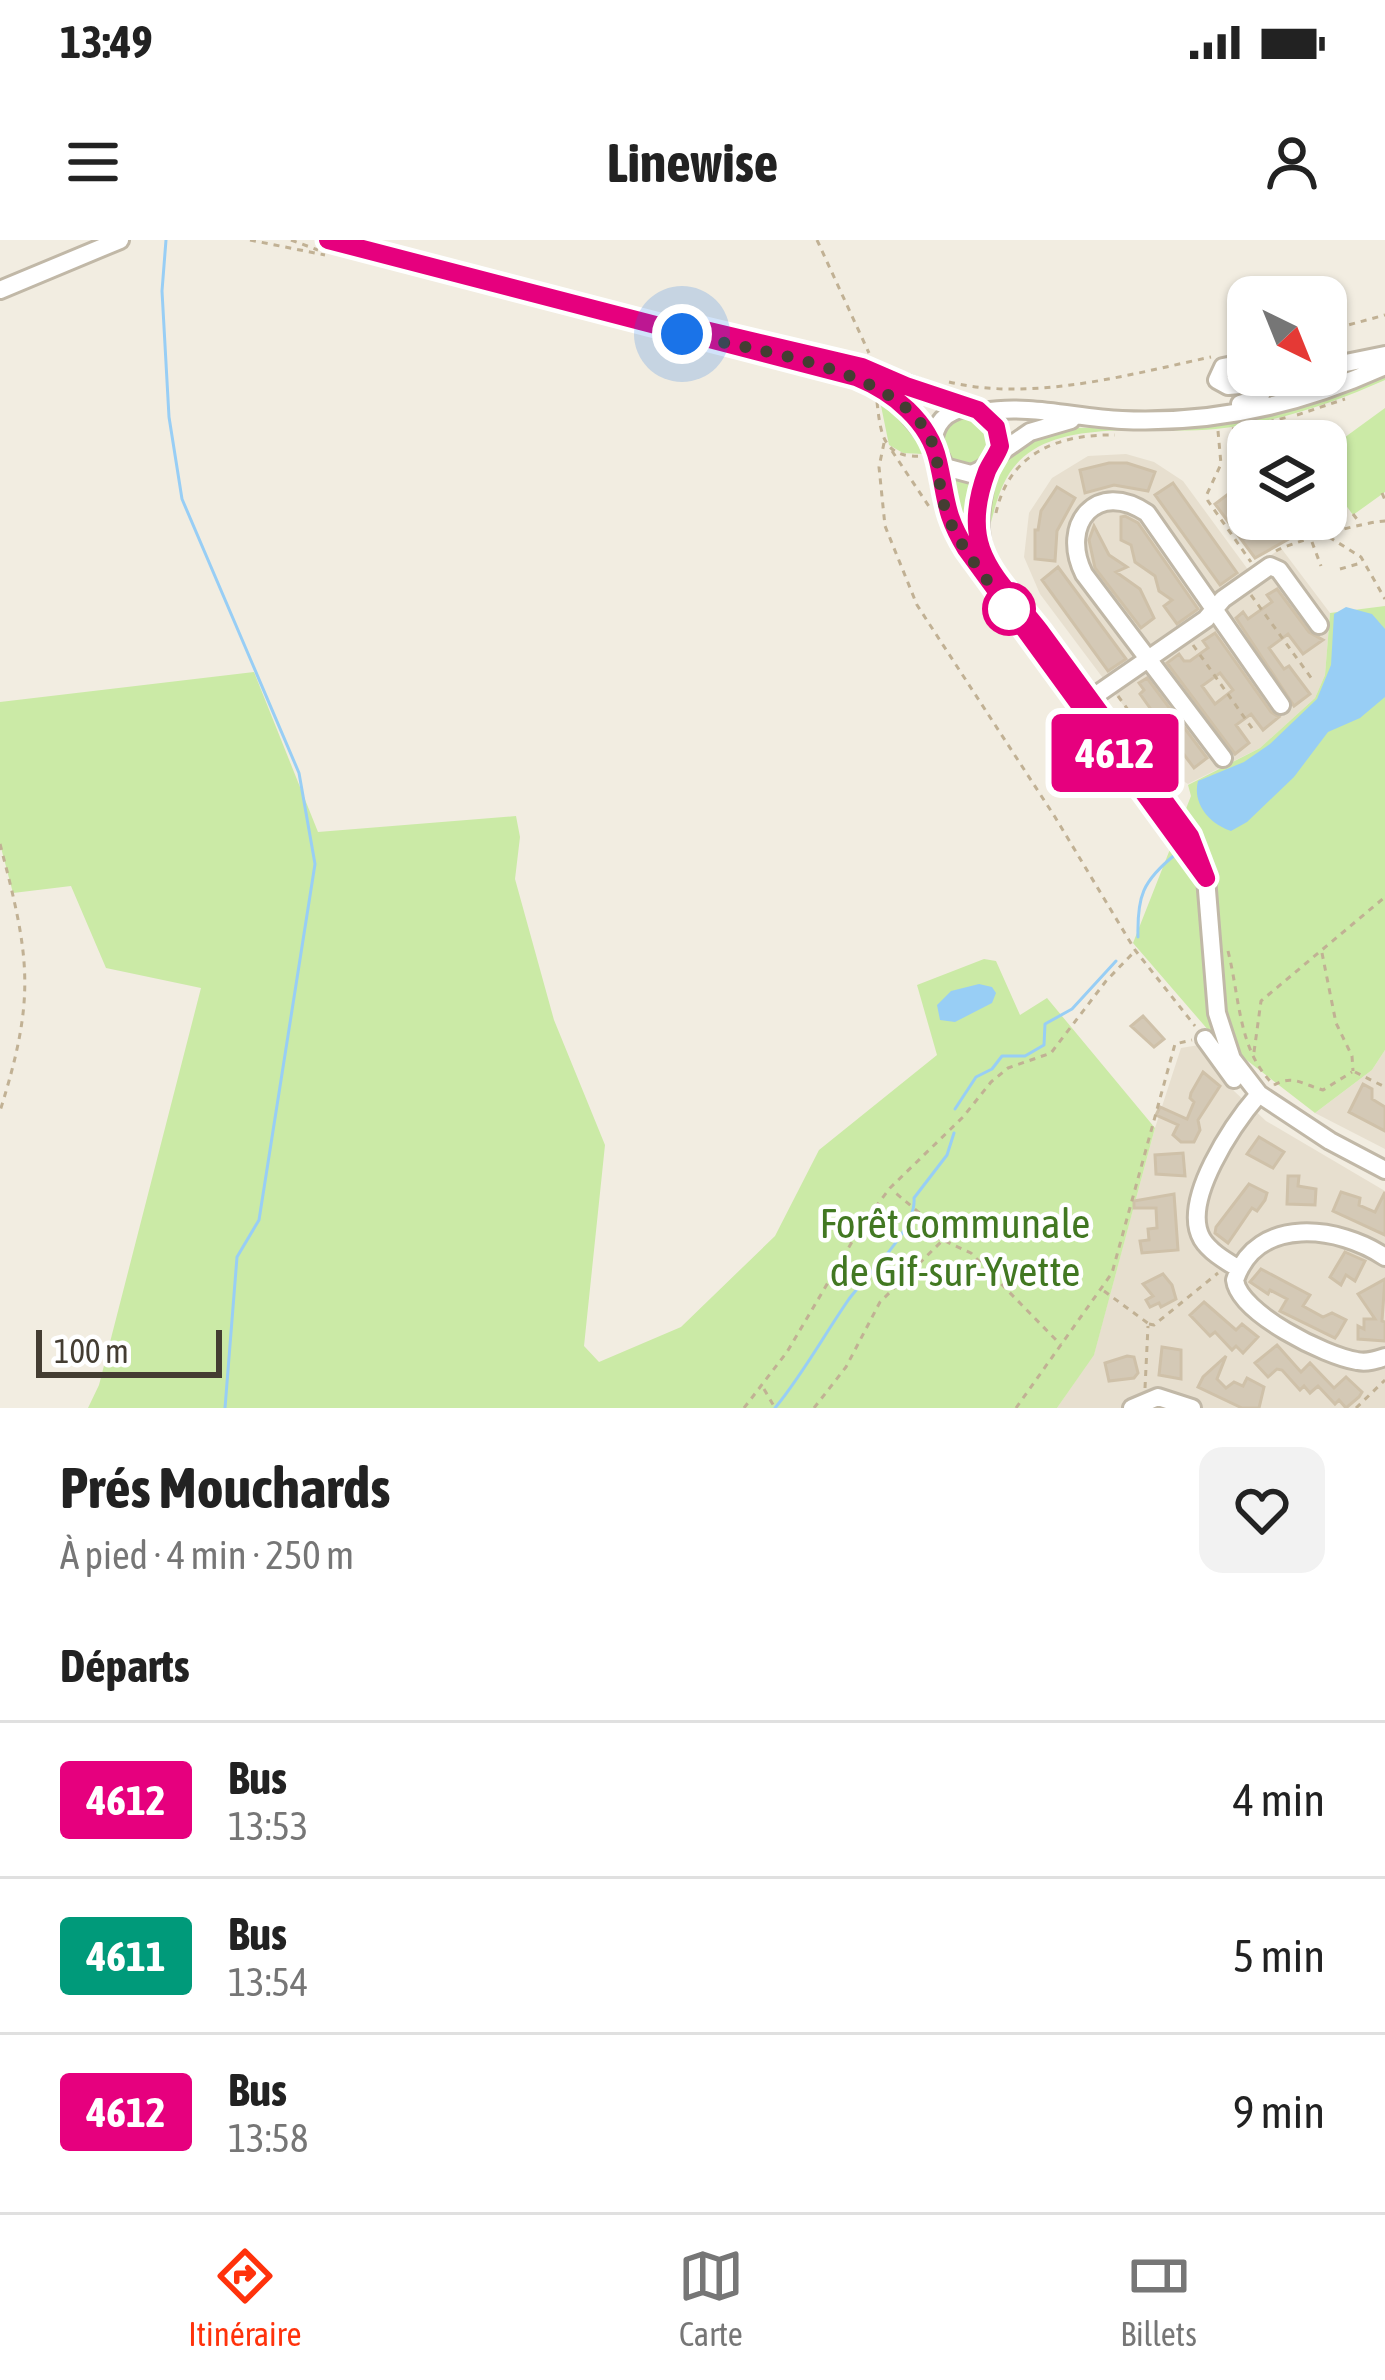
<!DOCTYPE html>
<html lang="fr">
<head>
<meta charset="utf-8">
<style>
	:root { --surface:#fff; --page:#f2f2f2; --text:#222; --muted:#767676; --line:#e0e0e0; --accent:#ff320b }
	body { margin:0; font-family:"Asap Condensed",sans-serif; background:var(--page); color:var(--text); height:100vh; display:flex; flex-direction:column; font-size:45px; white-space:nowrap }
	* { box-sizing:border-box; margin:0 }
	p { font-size:39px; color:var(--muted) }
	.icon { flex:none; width:66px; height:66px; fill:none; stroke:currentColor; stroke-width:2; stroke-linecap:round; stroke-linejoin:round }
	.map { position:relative; height:1168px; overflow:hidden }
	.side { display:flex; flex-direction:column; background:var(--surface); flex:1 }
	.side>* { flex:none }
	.badge { padding:0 24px; border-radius:9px; font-size:42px; line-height:78px }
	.needle { width:78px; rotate:137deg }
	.controls { position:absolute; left:1227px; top:36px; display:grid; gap:24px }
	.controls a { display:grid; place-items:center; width:120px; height:120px; border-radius:24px; background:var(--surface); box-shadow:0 3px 9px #0004; font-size:60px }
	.scale { position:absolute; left:36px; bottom:30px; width:186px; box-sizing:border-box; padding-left:12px; border:6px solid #443d32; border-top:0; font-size:33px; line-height:42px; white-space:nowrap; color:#443d32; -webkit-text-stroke:9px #fff; paint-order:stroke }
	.you { position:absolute; width:60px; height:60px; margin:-30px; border:9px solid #fff; border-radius:50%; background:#1a73e8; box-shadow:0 0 0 18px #1a73e833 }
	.map>.badge { position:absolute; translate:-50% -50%; box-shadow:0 0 0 6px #fff }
	h2 { padding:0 60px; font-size:45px; line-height:108px }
	.round { display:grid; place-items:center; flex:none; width:126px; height:126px; border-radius:24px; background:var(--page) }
	.overview { display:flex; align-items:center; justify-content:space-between; height:204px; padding:0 60px }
	h1 { font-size:57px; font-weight:700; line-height:90px }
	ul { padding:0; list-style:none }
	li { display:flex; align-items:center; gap:36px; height:156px; padding:0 60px; border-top:3px solid var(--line) }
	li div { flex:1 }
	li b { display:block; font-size:45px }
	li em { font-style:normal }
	li .badge { min-width:132px; font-weight:700; text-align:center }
	.status { display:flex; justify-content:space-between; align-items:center; height:84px; padding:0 60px; background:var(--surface); direction:ltr }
	.status svg { height:33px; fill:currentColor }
	header { display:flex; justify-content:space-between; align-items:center; height:156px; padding:0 60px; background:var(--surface); font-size:54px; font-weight:700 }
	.tab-bar { display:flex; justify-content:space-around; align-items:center; height:168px; border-top:3px solid var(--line); background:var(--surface); font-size:33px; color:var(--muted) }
	.tab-bar a { display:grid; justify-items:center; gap:6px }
	.tab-bar .selected { color:var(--accent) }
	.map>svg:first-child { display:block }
</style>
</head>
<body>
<div class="status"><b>13:49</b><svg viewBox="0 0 49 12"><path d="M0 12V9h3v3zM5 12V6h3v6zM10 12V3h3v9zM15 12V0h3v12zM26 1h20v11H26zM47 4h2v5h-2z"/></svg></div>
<header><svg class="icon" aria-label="menu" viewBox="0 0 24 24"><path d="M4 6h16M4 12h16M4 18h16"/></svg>Linewise<svg class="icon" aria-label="person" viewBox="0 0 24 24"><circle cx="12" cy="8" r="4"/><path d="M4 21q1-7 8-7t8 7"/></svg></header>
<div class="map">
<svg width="1385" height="1168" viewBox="0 0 1385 1168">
	<rect width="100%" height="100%" fill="#f2ede1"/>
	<!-- residential -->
	<path fill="#e7dfcf" d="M1126 214 1154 222 1183 241 1249 331 1281 308 1330 373 1325 435 1315 458 1260 508 1188 544 1177 537 1040 354 1024 317 1029 273 1052 238 1088 216Z
		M1205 804 1234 851 1266 881 1385 951V1168H1057L1094 1114 1155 888 1181 808Z
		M1385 810V909L1315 873 1372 830Z"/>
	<!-- green -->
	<path fill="#cbeaa6" d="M1385 133V140C1331 164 1274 183 1216 189 1160 195 1081 180 1033 210 1001 230 996 264 987 298 971 265 999 212 1032 198 1076 179 1100 194 1141 186 1223 172 1304 151 1385 133Z
		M882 153 924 204 923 214 903 213 889 205 879 156Z
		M1385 168V252L1353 275 1326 238V211Z
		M941 201a25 25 0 1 1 50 0a25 25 0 1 1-50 0Z
		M943 236 978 242 976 303 969 305Z
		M1385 366V810L1372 830 1315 873 1209 791 1133 703 1191 556 1188 545 1260 508 1315 458 1325 435 1330 373Z
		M254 432 318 592 516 576 520 597 515 639 554 780 605 905 584 1106 599 1122 681 1087 775 996 819 910 937 815 917 745 984 719 996 721 1020 775 1047 758 1155 888 1094 1115 1057 1168H88L99 1145 201 748 106 728 71 646 13 653 0 604V462Z"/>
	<!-- water -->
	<path fill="#98cef5" d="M1346 367 1372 374 1385 389V457L1360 478 1328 492 1294 537 1247 582 1231 591C1210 584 1192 564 1198 541L1244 522 1270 504 1317 459 1331 425 1334 374Z
		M979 744 992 747 996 753 992 763 955 782 940 780 937 765 951 751Z"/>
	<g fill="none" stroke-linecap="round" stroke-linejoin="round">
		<!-- stream -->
		<path stroke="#98cef5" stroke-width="3" d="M166 0 162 51 169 177 182 259 299 533 315 624 259 980 237 1017 225 1168
			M1138 697C1137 657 1142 641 1176 614
			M955 869 976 837 992 829 1002 816H1025L1044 805 1045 784 1072 769 1116 721
			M775 1168C803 1134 824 1095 849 1059 867 1035 917 989 914 958L947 915 954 893"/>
	</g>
	<!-- building -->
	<path fill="#d4c9b6" stroke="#cfc1a9" stroke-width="3" fill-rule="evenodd" d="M1109 223H1127L1155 232 1148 251 1114 245 1085 253 1080 230Z
		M1248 239V279H1304L1310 287 1255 318 1215 264Z
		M1173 243 1237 333 1220 345 1155 255Z
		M1057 247 1075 258 1057 291 1055 321 1035 319V290H1038L1041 271Z
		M1125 276 1138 283 1198 369 1177 384 1164 366 1172 360 1159 351 1155 336 1135 322 1131 305 1121 300V277Z
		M1094 286 1109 315 1127 327 1116 332 1140 349 1154 378 1141 388 1095 328 1089 300Z
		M1058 327 1126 419 1108 431 1042 340Z
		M1277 349 1309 392 1323 400 1303 414 1288 394 1269 408 1284 429 1289 426 1310 454 1294 466 1236 378 1243 372 1248 379 1272 362 1267 355Z
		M1215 393 1271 472 1279 477 1263 490 1251 474 1236 485 1249 503 1235 514 1167 423 1179 414 1184 421H1190L1208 408 1203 401ZM1220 433 1233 450 1215 464 1202 446Z
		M1147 438 1207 518 1194 528 1173 500 1178 496 1165 478 1160 482 1140 454 1144 450 1139 443Z
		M1143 776 1164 799 1154 807 1131 786Z
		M1203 832 1220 846 1198 880 1200 890 1194 902H1181L1173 895 1178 885 1156 875 1160 867 1187 879 1194 862 1190 858 1191 853Z
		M1363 844 1372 849V859L1385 867V891L1349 872Z
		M1259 897 1284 912 1273 928 1247 914Z
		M1183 913 1185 936 1156 934 1155 915Z
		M1288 936H1299L1298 946 1316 949 1315 965 1287 964Z
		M1249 944 1267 953 1265 960 1257 971 1252 968 1228 1003 1215 993 1216 987Z
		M1341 952 1360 958 1359 965 1375 972 1385 952V995L1333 971Z
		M1174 954 1178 1010 1142 1013 1140 1001 1149 1000 1148 989 1157 988 1156 968H1134V961Z
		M1345 1012 1365 1021 1355 1041 1346 1035 1341 1045 1330 1037Z
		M1261 1029 1310 1055 1303 1066 1323 1077 1332 1073 1346 1080 1338 1094 1335 1098 1280 1071 1287 1059 1270 1050 1268 1054 1250 1042Z
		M1163 1034 1172 1045 1176 1059 1161 1067 1159 1063 1150 1067 1146 1060 1153 1056 1143 1044Z
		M1385 1039 1382 1081 1385 1082V1101L1358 1099V1086L1364 1089V1079H1375L1358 1054Z
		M1204 1062 1236 1090 1242 1084 1258 1097 1243 1113 1236 1106 1232 1110 1215 1092 1210 1096 1190 1075Z
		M1277 1105 1301 1132 1310 1123 1334 1148 1346 1137 1362 1152 1359 1157 1346 1168 1339 1160 1335 1164 1318 1146 1310 1153 1304 1146 1300 1150 1282 1130 1277 1129 1268 1137 1255 1123Z
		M1162 1107 1181 1110V1139L1159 1135Z
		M1127 1116 1134 1117 1138 1133 1134 1138 1109 1141 1105 1123Z
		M1226 1116 1217 1139 1226 1148 1234 1142 1243 1146 1247 1138 1264 1147 1259 1168H1242L1198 1147 1203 1137Z"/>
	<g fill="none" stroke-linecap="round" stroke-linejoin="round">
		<!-- minor casing -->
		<g stroke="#c1b8a7" stroke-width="22">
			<path id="minor" d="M328 0 856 137 892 155 933 203
				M0 50 120 0
				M1248 122 1223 127 1217 140 1228 146 1265 143 1264 135
				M1326 127 1385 115
				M867 129 978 170C1008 188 1005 223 971 234L945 227 933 203C935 183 945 172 965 168
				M1240 164 1260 158 1265 143 1299 135
				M983 172C1029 164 1076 178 1122 180 1214 184 1302 164 1385 126
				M997 215 1030 192 1071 180
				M938 220C940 265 957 298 983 334
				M989 226C975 285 973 314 1013 363 1021 373 1032 380 1040 391L1190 596 1206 638 1217 773 1232 819 1259 854 1330 901 1385 930
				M1009 369 1192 620
				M1083 464 1206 379 1223 359 1270 326 1279 330 1319 385
				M1223 518 1084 334C1059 284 1097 239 1147 273L1281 465
				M1205 799 1234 839
				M1385 1017C1339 986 1257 975 1235 1040 1239 1073 1325 1116 1357 1121 1367 1123 1376 1120 1385 1117
				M1239 1029C1226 1021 1210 1012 1202 999 1180 961 1234 883 1259 854
				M1132 1168 1158 1157 1192 1168"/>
		</g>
		<!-- path -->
		<path stroke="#c1b194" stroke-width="3" stroke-dasharray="6 6" stroke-linecap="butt" d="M250 0 325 15
			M291 0 318 10
			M817 0 869 113
			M1326 91 1385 75
			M949 142C1033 162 1127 135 1211 117
			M877 162C881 198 884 219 925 216
			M1297 175 1345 159
			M1268 182 1288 177
			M1232 189 1258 184
			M1218 191 1221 224 1207 254 1208 261 1251 322
			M884 203 879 227 885 286 917 365 1055 577 1135 710 1195 786
			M892 211 930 268
			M1382 253 1385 260
			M996 273C1009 213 1058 194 1115 195
			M1353 274 1360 283
			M1329 297 1361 317 1385 359
			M1312 302 1321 326
			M1276 311C1288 303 1368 281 1385 281
			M1340 329 1361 323
			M1251 355 1312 439
			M1193 405 1254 491
			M1118 456 1172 531
			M0 604C30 718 36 757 0 871
			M1228 711C1240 758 1238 811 1274 845
			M1322 713 1336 783 1352 816 1353 831
			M1254 812 1261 761 1385 657
			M1355 832 1385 847
			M1274 845C1293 834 1304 845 1323 850L1352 832
			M945 1001 971 1013 1061 1105
			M1104 1051 1149 1084
			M1149 1084 1154 1085 1218 1033
			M1145 1148 1148 1086
			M764 1149 775 1168
			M744 1168 787 1112 862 985 890 948 963 877 991 842 1008 828 1051 813 1106 741 1134 712
			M814 1168 846 1127 880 1062 943 1000 932 996 922 975 892 950
			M1016 1168 1112 1033 1175 804 1192 800
			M1356 1168 1385 1140"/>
		<!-- minor -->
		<use href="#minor" stroke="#fff" stroke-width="16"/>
	</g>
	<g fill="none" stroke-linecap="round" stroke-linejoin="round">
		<!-- line casing -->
		<g stroke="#fff" stroke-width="27">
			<path id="line" d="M328 0 856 137C893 152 929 181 938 221 947 259 944 273 966 309L1206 638 1190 596 1040 391C997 336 957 311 987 231 991 222 997 215 1000 206L996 187 978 170 906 146 862 127 684 85"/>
		</g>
		<!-- line -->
		<use href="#line" stroke="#e6007e" stroke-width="18"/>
		<!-- walk -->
		<path stroke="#443d32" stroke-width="12" stroke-dasharray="0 21.6" d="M682 94C754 111 904 127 933 205 940 225 938 248 945 268 957 305 986 338 1009 369"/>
	</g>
	<!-- markers -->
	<circle fill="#fff" stroke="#e6007e" stroke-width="6" cx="1009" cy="369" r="24"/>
	<g text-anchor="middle" stroke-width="9" stroke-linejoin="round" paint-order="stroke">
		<!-- park labels -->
		<g font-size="42" fill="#427822" stroke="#fff">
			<text x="955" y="998">Forêt communale<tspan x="955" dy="48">de Gif-sur-Yvette</tspan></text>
		</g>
	</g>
</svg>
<div class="controls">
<a><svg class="needle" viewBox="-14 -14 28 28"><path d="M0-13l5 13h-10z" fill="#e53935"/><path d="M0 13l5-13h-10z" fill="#767676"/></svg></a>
<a><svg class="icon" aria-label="layers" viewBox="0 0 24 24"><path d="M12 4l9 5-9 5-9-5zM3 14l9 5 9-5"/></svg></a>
</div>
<div class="scale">100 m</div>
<div class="you" style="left:682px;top:94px"></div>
<b class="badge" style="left:1115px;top:513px;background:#e6007e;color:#fff">4612</b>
</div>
<section class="side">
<div class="overview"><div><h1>Prés Mouchards</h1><p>À pied · 4 min · 250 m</p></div><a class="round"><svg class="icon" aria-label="heart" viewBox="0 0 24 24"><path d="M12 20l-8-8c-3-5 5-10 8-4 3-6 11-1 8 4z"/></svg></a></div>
<h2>Départs</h2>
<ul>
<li><span class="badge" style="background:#e6007e;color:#fff">4612</span><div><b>Bus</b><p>13:53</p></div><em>4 min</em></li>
<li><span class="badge" style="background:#009a7a;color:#fff">4611</span><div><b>Bus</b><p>13:54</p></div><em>5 min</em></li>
<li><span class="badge" style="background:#e6007e;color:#fff">4612</span><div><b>Bus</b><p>13:58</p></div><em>9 min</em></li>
</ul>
</section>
<nav class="tab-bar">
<a class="selected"><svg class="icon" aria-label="directions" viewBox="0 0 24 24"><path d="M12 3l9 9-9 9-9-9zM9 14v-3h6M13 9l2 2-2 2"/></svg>Itinéraire</a>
<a><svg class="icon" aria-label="map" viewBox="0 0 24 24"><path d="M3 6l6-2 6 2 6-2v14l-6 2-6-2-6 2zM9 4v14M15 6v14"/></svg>Carte</a>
<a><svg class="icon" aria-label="tickets" viewBox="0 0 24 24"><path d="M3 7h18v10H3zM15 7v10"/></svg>Billets</a>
</nav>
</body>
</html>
